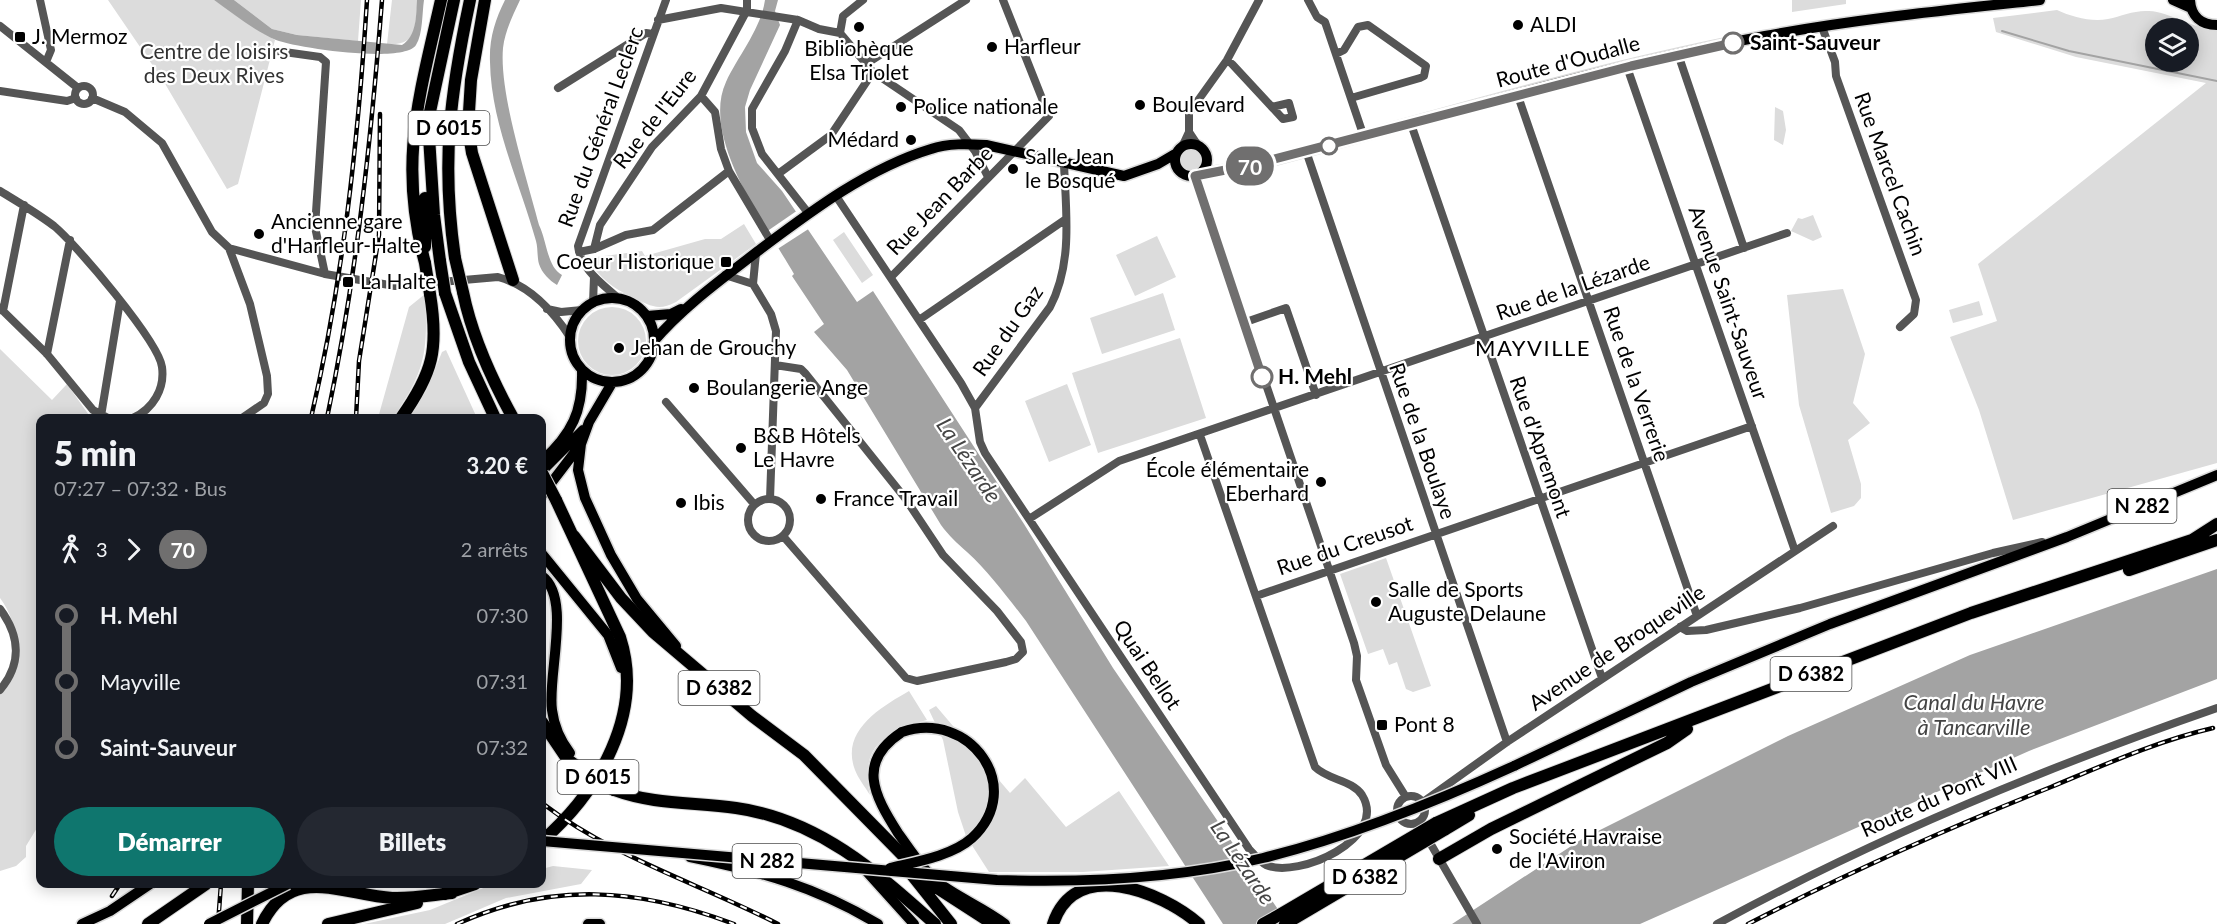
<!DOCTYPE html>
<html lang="fr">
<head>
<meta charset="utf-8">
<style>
	:root { --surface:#171b24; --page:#242831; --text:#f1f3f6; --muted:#9ea1a6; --accent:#0f766e }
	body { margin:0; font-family:Lato,sans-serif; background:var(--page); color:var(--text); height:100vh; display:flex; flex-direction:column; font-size:22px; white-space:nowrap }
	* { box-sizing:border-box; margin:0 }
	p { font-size:20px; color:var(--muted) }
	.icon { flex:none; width:33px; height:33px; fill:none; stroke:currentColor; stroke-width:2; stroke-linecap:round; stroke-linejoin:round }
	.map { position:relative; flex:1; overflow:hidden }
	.sheet { position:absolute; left:36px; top:414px; width:510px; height:474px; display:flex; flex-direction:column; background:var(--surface); border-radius:12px; box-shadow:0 3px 15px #0003 }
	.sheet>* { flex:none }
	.badge { padding:0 12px; border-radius:20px; font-size:21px; line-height:39px }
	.buttons { position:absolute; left:2145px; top:18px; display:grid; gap:12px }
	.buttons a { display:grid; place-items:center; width:54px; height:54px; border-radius:50%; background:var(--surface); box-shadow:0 3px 15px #0003; font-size:30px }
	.map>.badge { position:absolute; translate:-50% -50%; box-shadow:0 0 0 3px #fff }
	.legs { display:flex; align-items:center; gap:9px; height:66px; padding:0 18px; font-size:20px }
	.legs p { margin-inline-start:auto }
	.head { display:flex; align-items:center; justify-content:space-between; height:102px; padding:0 18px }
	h1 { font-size:33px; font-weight:800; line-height:45px }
	.button { display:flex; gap:12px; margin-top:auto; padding:12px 18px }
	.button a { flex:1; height:69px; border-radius:36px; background:var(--accent); color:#fff; font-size:24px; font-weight:800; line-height:69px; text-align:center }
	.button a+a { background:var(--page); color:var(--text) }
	ul { padding:0 18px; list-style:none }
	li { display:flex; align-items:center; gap:21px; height:66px; font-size:22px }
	li i { display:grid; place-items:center; width:9px; height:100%; margin:0 8px; background:currentColor }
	li i::after { content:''; width:15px; height:15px; margin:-8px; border:4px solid; border-radius:50%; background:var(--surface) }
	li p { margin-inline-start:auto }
	li:first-child i { background:linear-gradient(#0000 50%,currentColor 0) }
	li:last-child i { background:linear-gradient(currentColor 50%,#0000 0) }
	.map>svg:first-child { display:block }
</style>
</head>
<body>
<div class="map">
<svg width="2217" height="924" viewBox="0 0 2217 924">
	<rect width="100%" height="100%" fill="#fff"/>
	<!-- green -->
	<path fill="#dcdcdc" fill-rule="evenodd" d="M108 0H214L275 40 238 184 227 189 164 82Z
		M234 0H361L358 41 297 35 272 29Z
		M392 0H418C414 26 419 46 387 44Z
		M1792 0H1846V4L1792 12Z
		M2057 10C2072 17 2091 22 2108 19 2122 16 2134 10 2149 11 2171 12 2197 31 2217 29V463L2013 520 1979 410 1950 337 1997 321 1978 264 2206 83 2076 57 1996 32 1993 18ZM2156 28H2188V62H2156Z
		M1775 107 1783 111 1786 130 1783 145 1774 140Z
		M1178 160a12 12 0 1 1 24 0a12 12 0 1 1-24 0Z
		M1813 215 1822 237 1813 241 1791 231 1798 218 1802 219Z
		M744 224 756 244 676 302C657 312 650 305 632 297 612 288 601 278 588 261L589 258 642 251 645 256 705 239H721Z
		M844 232 873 275 862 283 833 240Z
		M1157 236 1176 277 1135 296 1116 255Z
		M1843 289 1865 354 1853 403 1870 423 1848 440 1861 484V498L1854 506 1831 513 1799 405 1787 295Z
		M1163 293 1175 330 1102 354 1090 318Z
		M425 294C428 352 426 370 393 418H378L409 307Z
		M1979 301 1983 315 1953 323 1949 310Z
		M578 341a34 34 0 1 1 68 0a34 34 0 1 1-68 0Z
		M1180 338 1206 418 1098 453 1072 373Z
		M0 349 52 400 67 384 91 418H40V823L26 846V857L16 866 0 871V689C22 665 20 624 0 598Z
		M446 350 477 418H408L426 391 442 352Z
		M1067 384 1091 445 1049 462 1025 401Z
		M1386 558 1431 686 1413 692 1406 689 1397 662 1389 665 1383 649 1368 654 1340 574Z
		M909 691 927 720C885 731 859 747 870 795 865 787 858 778 855 770 840 731 881 707 909 691Z
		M936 706 1010 793 1025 778 1066 827 1119 791 1169 866 1083 872H989L966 836 958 812 943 740 929 710Z
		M553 866 592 870 581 884 506 898 445 924H364L430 910 493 884H542V869Z"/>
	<!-- water -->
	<path fill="#a3a3a3" d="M214 0H234L272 29 297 35 402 45C417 36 416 15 417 0H424C422 13 423 34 416 45 404 64 297 48 276 40 254 31 234 14 214 0Z
		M505 0H520C513 15 505 31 503 48 499 94 527 178 539 225 547 241 547 267 562 275L557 285C549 280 542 273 539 264 537 257 538 248 536 241 520 183 491 124 490 62 489 39 495 20 505 0Z
		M765 0H778L775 11 780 25 750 90 745 107 746 132 757 163 782 191 857 302 873 291 1024 524 1113 668 1288 924H1223L1026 621C1008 598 989 572 967 552 957 543 949 536 941 525L847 370 814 332 824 324 792 276 794 274C767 227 700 138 726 82 738 56 761 29 765 0Z
		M2217 569V679L2029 751 1640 924H1452L1582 839 1788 736 1970 655Z"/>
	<!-- pier -->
	<path fill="#fff" d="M798 210 810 228 776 250 766 232Z"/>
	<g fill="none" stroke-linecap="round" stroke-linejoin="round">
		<!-- stream -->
		<path stroke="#a3a3a3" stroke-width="2" d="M2002 31 2069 51 2217 81"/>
		<!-- major casing -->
		<g stroke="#dbdbdb" stroke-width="13">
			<path id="major" d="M2173 0 2191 8
				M2190 0C2191 16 2201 25 2217 25
				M1175 160a16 16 0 1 1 32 0a16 16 0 1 1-32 0Z
				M1199 174 1251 166C1422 122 1592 68 1765 36 1856 19 1948 10 2040 0
				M570 340a42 42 0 1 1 84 0a42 42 0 1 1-84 0Z
				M647 316 671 314 681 309
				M654 341C684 306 722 279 758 251 810 212 868 168 931 149 948 143 968 144 986 145L1124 176 1158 164 1175 154
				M581 444 578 470 585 498 611 555 637 599 676 646
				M542 461C572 434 583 411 582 371
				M542 471 583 430
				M542 495 581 444 589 422 612 383
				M542 554 608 635 621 668
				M542 576C572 598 547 676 552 710 554 726 560 740 570 753
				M902 732C856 762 874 795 898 833 909 848 921 867 935 880 956 897 983 907 1005 924
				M1514 766 1691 682 1830 624 2067 537 2217 475
				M690 857C759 871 817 887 878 924
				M867 872 914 924
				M82 924 110 911 150 884
				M588 924H600"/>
		</g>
		<!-- highway casing -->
		<g stroke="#dbdbdb" stroke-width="14">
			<path id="highway" d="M485 0 471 80 468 128 472 153 513 280
				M425 198V247
				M455 258C441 162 450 94 470 0
				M440 261 434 215 428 121 454 0
				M425 263C398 162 419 98 441 0
				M463 292C472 337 491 378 513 418
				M445 293 469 362 495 418
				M401 418C433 373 439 349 430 294
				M574 536 621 598 653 632 752 716 804 755 931 884 993 924
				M2129 570 2217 540
				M542 722 567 759 586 773
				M614 790C654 805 695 802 736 808 817 819 876 871 935 924
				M1436 823 1513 788 1971 613 2192 540 2217 524
				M1444 830 1469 815
				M542 841C598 792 645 714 620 637L556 500
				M1439 859 1491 829 1667 743 1687 729
				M912 875 951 924
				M445 894 475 884
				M148 924 206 884
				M247 924 248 884
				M262 924C291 863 343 895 392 898 412 899 432 895 452 893
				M328 924 417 903
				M1053 924C1075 857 1161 891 1199 924
				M1263 924 1281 914"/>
		</g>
		<!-- minor -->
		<path stroke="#555" stroke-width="8" d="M40 0 51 50 46 62
			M1308 0 1317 17 1325 22 1364 137
			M658 20 721 8 798 20 819 29 840 33 873 72 959 130 975 151 988 177
			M798 20 785 51 752 109V128L762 154 809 214
			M0 26 78 88
			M1822 27 1835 62 1836 76 1916 300 1914 314 1900 327
			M840 33 843 16 863 0
			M266 52 270 50 320 57 326 62 315 227 325 274
			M1336 54 1344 50 1358 27 1368 25 1426 66 1424 76 1420 78 1351 98
			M1678 54 1744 248
			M1227 60 1232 64 1283 119 1293 117 1289 103 1272 107
			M866 64 966 0
			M1627 67 1795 551
			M75 95a9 9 0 1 1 18 0a9 9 0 1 1-18 0Z
			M558 88 646 33 653 34
			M0 91 67 101 76 98
			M701 96 715 112 721 149 729 171 770 240
			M1518 96 1697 616
			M92 98 125 112 162 143 212 232 229 248 325 274 395 286 498 277C529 285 553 311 570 337
			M1411 124 1602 678
			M1197 144 1189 132V113L1227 60 1259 0
			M1183 145 1189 132
			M1306 151 1507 742
			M778 174 831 135 873 72
			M1195 176 1354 643 1357 656 1356 680 1386 765 1406 797
			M0 191C18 202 37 213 54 226 76 244 159 342 162 367 165 389 153 409 133 418
			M836 196 961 383 975 408 980 442 985 453 1249 849C1254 854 1260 862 1266 865 1298 879 1389 839 1362 795 1352 780 1328 780 1315 767L1200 435
			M229 248 250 304 267 376 268 394 264 403 242 418
			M594 249 600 225 652 147 701 96 747 10V0
			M579 252 594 249 626 235 653 230 729 171
			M756 253 753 284 771 314 776 331 770 499
			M725 275 753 284
			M891 277 1049 116 1003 0
			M619 299C603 284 581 270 578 246L666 0
			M593 303 594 277
			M0 308 47 354 93 410 108 418
			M547 309 561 312 582 310
			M3 311 24 205
			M919 320 1066 219
			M1243 323 1286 308 1316 395
			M47 354 70 240
			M775 365 801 369 805 373 905 498 943 555 997 611 1021 642 1023 652 1016 659 1006 662 917 681 906 678 783 536
			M666 402 754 504
			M975 408 1050 307C1073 263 1066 212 1064 164
			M101 416 120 301
			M748 520a21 21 0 1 1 42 0a21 21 0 1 1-42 0Z
			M1029 519 1119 461 1787 233
			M1256 596 1752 426
			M0 609C20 636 22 664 0 690
			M1680 627 1687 631 1706 630 1800 608 1993 553 2042 542
			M1397 810a14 14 0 1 1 28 0a14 14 0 1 1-28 0Z
			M1423 802 1507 742 1833 526
			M1418 822 1477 924
			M1717 924C1877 837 2044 768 2217 708"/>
		<!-- major -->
		<use href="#major" stroke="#000" stroke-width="10"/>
		<!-- highway -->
		<use href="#highway" stroke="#000" stroke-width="12"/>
		<!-- rail casing -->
		<g stroke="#000" stroke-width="4.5">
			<path id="rail" d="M311 418C343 281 358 141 367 0
				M327 418C356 280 371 141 382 0
				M356 418 359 361 379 235 380 114
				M542 803C614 858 698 883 778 924
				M112 896 120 884
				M218 924 221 884
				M457 924C551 881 639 888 734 924
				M1748 924C1847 873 1948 828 2051 787 2104 765 2157 741 2213 728"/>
		</g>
		<!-- rail -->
		<use href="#rail" stroke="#fff" stroke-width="2" stroke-dasharray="7" stroke-linecap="butt"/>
		<!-- major-bridge casing -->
		<g stroke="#dbdbdb" stroke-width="13" stroke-linecap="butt">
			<path id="major-bridge" d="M542 841 997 880C1086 883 1176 879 1263 858 1349 837 1433 803 1514 766
				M890 868C915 862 952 856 972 838 1027 787 969 709 902 732
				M209 924 288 884"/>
		</g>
		<!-- highway-bridge casing -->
		<g stroke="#dbdbdb" stroke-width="14" stroke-linecap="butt">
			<path id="highway-bridge" d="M455 258 463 292
				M440 261 445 293
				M425 263 430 294
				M542 473 556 500
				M586 773 614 790
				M1281 914 1436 823
				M1285 924 1444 830"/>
		</g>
		<!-- major-bridge -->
		<use href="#major-bridge" stroke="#000" stroke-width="10"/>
		<!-- highway-bridge -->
		<use href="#highway-bridge" stroke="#000" stroke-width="12"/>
	</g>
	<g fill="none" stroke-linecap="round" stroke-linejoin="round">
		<!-- line-1 casing -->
		<g stroke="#fff" stroke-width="14">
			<path id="line-1" d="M1262 377 1195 176 1251 165 1631 66 1733 43"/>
		</g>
		<!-- line-1 -->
		<use href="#line-1" stroke="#706f6f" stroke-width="9"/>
	</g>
	<!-- markers -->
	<g fill="#000" stroke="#fff" stroke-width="2">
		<circle cx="1518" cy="25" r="6"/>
		<circle cx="859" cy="27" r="6"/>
		<rect x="14" y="31" width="12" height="12" rx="3"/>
		<circle cx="992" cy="47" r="6"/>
		<circle cx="1140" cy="105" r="6"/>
		<circle cx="901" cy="107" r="6"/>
		<circle cx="911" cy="140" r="6"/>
		<circle cx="1013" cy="169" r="6"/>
		<circle cx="259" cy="234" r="6"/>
		<rect x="720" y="256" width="12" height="12" rx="3"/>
		<rect x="342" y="276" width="12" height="12" rx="3"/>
		<circle cx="619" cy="348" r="6"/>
		<circle cx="694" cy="388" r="6"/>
		<circle cx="741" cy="448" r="6"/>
		<circle cx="1321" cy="482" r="6"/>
		<circle cx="821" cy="499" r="6"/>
		<circle cx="681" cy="503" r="6"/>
		<circle cx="1376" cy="602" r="6"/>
		<rect x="1376" y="719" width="12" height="12" rx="3"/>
		<circle cx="1497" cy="849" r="6"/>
	</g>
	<g fill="#fff" stroke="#706f6f" stroke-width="3">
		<circle cx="1733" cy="43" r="10"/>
		<circle cx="1329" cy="146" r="8"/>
		<circle cx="1262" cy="377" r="10"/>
	</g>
	<g text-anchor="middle" stroke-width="4.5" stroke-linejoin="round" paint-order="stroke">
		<!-- shield labels -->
		<g fill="#fff" stroke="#4c4c4c" stroke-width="1.5">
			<rect x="408.5" y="111" width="81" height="34" rx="4.5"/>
			<rect x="2107.5" y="489" width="69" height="34" rx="4.5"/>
			<rect x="1770.5" y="657" width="81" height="34" rx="4.5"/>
			<rect x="678.5" y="671" width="81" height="34" rx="4.5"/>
			<rect x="557.5" y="760" width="81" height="34" rx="4.5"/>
			<rect x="732.5" y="844" width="69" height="34" rx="4.5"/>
			<rect x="1324.5" y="860" width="81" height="34" rx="4.5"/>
		</g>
		<g font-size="20" font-weight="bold" fill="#000">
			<text x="449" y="135">D 6015</text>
			<text x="2142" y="513">N 282</text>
			<text x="1811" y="681">D 6382</text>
			<text x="719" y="695">D 6382</text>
			<text x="598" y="784">D 6015</text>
			<text x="767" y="868">N 282</text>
			<text x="1365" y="884">D 6382</text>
		</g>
		<!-- poi labels -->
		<g font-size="21" fill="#000" stroke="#fff" text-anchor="start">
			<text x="1530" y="32">ALDI</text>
			<text x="32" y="44">J. Mermoz</text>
			<text x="1004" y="54">Harfleur</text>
			<text x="859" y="56" text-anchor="middle">Bibliohèque<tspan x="859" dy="24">Elsa Triolet</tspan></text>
			<text x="1152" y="112">Boulevard</text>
			<text x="913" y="114">Police nationale</text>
			<text x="899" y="147" text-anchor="end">Médard</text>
			<text x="1025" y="164">Salle Jean<tspan x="1025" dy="24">le Bosqué</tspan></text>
			<text x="271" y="229">Ancienne gare<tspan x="271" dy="24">d'Harfleur-Halte</tspan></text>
			<text x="714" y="269" text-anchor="end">Coeur Historique</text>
			<text x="360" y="289">La Halte</text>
			<text x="631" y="355">Jehan de Grouchy</text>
			<text x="706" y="395">Boulangerie Ange</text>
			<text x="753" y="443">B&amp;B Hôtels<tspan x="753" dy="24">Le Havre</tspan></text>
			<text x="1309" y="477" text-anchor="end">École élémentaire<tspan x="1309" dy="24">Eberhard</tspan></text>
			<text x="833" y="506">France Travail</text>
			<text x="693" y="510">Ibis</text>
			<text x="1388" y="597">Salle de Sports<tspan x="1388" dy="24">Auguste Delaune</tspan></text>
			<text x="1394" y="732">Pont 8</text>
			<text x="1509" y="844">Société Havraise<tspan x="1509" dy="24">de l'Aviron</tspan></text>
		</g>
		<!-- stop labels -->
		<g font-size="21" font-weight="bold" fill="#000" stroke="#fff" text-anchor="start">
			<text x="1750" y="50">Saint-Sauveur</text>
			<text x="1278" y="384">H. Mehl</text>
		</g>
		<!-- park labels -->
		<g font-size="21" fill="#333" stroke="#fff">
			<text x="214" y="59">Centre de loisirs<tspan x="214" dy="24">des Deux Rives</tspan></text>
		</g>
		<!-- street labels -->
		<g font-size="21" fill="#000" stroke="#fff">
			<text transform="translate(1568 62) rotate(-15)" y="7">Route d'Oudalle</text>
			<text transform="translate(655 119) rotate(-52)" y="7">Rue de l'Eure</text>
			<text transform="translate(601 127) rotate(-70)" y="7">Rue du Général Leclerc</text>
			<text transform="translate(1890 174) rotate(70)" y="7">Rue Marcel Cachin</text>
			<text transform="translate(940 201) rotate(-46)" y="7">Rue Jean Barbe</text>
			<text transform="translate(1573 288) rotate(-19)" y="7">Rue de la Lézarde</text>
			<text transform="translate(1728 303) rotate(71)" y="7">Avenue Saint-Sauveur</text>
			<text transform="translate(1008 331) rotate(-55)" y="7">Rue du Gaz</text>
			<text transform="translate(1636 384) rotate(71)" y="7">Rue de la Verrerie</text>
			<text transform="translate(1422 441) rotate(71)" y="7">Rue de la Boulaye</text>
			<text transform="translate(1540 447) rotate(71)" y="7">Rue d'Apremont</text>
			<text transform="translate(1345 546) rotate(-19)" y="7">Rue du Creusot</text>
			<text transform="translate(1617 648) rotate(-34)" y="7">Avenue de Broqueville</text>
			<text transform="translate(1147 665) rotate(56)" y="7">Quai Bellot</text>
			<text transform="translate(1939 797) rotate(-24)" y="7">Route du Pont VIII</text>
		</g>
		<!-- neighbourhood labels -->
		<g font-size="22" letter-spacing="1.5" fill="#000" stroke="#fff">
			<text x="1533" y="356">MAYVILLE</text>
		</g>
		<!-- water labels -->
		<g font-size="22" font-style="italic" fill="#444" stroke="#fff">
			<text transform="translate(969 460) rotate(56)" y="8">La Lézarde</text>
			<text x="1974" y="710">Canal du Havre<tspan x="1974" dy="25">à Tancarville</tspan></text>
			<text transform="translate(1243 862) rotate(56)" y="8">La Lézarde</text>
		</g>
	</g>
</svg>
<div class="buttons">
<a><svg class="icon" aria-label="layers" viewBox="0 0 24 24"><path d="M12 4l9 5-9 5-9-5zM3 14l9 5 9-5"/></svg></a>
</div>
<b class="badge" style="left:1250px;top:166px;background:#706f6f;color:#fff">70</b>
<section class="sheet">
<div class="head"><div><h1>5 min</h1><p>07:27 – 07:32 · Bus</p></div><b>3.20 €</b></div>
<div class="legs"><svg class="icon" aria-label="walk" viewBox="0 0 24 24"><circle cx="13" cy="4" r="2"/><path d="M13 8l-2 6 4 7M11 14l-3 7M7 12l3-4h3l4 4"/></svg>3<svg class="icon" aria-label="forward" viewBox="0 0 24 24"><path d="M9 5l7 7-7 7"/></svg><b class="badge" style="background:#706f6f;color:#fff">70</b><p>2 arrêts</p></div>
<ul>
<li><i style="color:#706f6f"></i><b>H. Mehl</b><p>07:30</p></li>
<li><i style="color:#706f6f"></i><span>Mayville</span><p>07:31</p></li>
<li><i style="color:#706f6f"></i><b>Saint-Sauveur</b><p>07:32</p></li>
</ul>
<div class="button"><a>Démarrer</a><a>Billets</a></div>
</section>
</div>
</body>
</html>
